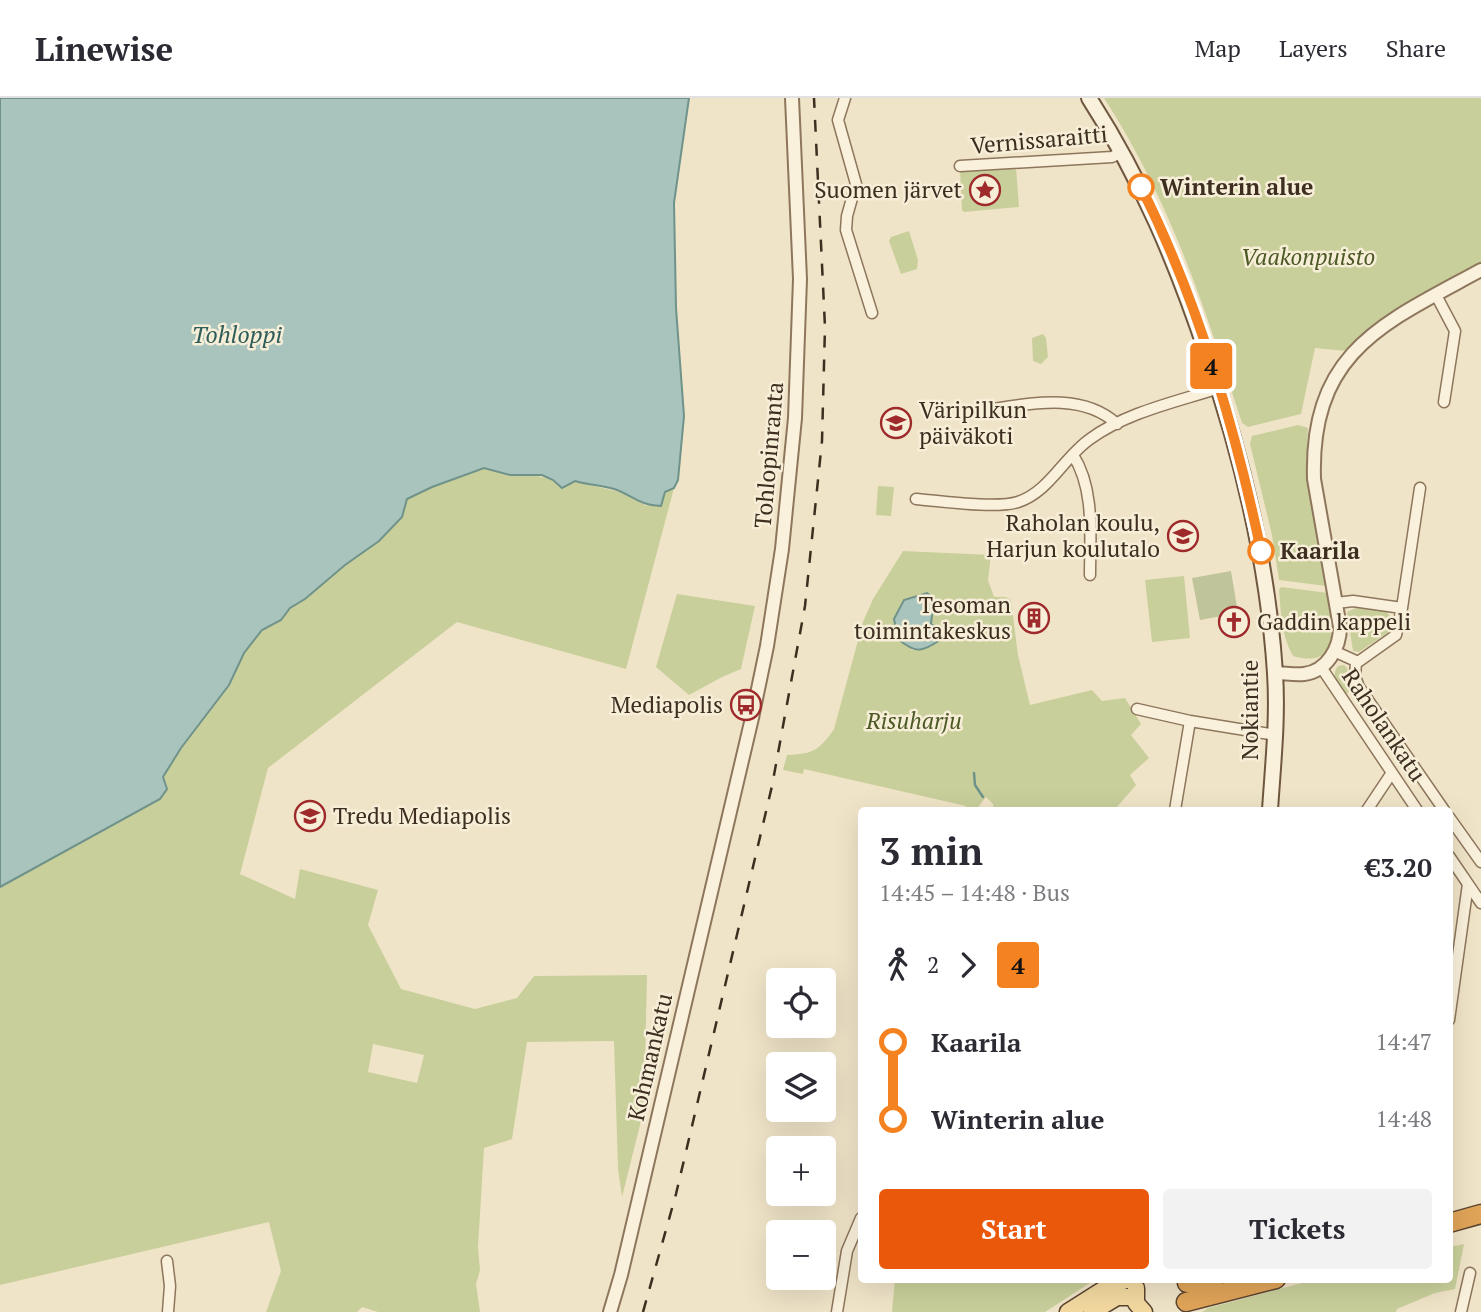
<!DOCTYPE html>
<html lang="en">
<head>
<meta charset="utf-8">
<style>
	:root { --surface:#fff; --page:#f2f2f3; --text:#2b2b33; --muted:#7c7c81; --line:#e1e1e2; --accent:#ea580c }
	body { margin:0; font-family:"PT Serif",serif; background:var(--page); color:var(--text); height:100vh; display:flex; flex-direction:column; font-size:26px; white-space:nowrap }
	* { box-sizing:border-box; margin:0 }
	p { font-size:23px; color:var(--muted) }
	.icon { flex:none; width:38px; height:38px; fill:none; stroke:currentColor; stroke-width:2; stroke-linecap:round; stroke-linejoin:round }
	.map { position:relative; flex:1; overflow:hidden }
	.sheet { position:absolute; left:858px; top:709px; width:595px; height:476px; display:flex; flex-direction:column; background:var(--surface); border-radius:7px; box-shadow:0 7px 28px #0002 }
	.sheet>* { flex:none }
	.badge { padding:0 14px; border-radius:5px; font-size:24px; line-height:46px }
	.tools { position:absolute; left:766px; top:870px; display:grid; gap:14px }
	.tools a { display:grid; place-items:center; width:70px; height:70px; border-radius:7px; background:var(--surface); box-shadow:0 7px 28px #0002; font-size:35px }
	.map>.badge { position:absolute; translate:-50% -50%; box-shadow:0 0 0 4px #fff }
	.legs { display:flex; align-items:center; gap:10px; height:77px; padding:0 21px; font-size:23px }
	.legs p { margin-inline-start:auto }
	.summary { display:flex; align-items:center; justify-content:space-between; height:119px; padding:0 21px }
	h1 { font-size:38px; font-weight:600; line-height:52px }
	.primary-button { display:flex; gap:14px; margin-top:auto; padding:14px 21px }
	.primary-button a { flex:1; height:80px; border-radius:7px; background:var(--accent); color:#fff; font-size:28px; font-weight:600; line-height:80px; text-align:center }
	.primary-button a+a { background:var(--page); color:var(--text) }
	ul { padding:0 21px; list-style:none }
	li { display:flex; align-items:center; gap:24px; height:77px; font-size:26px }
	li i { display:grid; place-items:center; width:10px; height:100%; margin:0 9px; background:currentColor }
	li i::after { content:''; width:18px; height:18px; margin:-9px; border:5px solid; border-radius:50%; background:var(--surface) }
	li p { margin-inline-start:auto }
	li:first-child i { background:linear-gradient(#0000 50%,currentColor 0) }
	li:last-child i { background:linear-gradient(currentColor 50%,#0000 0) }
	header { display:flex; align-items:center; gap:42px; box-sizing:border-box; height:98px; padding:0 35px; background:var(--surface); border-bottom:2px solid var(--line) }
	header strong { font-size:33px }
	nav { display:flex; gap:38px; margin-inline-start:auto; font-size:24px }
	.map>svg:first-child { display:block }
</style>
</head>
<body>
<header>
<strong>Linewise</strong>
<nav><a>Map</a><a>Layers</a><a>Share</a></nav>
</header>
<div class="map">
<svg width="1481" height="1214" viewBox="0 0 1481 1214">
	<rect width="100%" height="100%" fill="#f0e4c8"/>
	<!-- green -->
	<path fill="#c9cf9b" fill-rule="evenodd" d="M1104 0H1481V165C1434 191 1384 214 1346 253L1315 250 1301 316 1248 329 1242 325C1204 208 1171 104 1104 0Z
		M1016 69 1019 109 964 114 962 112 960 72Z
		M909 133 918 162 917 171 901 176 889 143 891 139Z
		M1043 236 1046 240 1048 259 1041 266 1033 263 1032 240Z
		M1298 327 1308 330 1306 376 1326 488 1279 482 1272 437 1250 346 1252 338Z
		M484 370C493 372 503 376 513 377 535 379 543 374 562 390L575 383C600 391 624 391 646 408L674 390 626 571 457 524 268 670 240 776 295 801 300 771 378 792 368 827 401 891 475 911 517 900 534 878 647 877 644 1011 622 1099 618 1071 614 943 527 944 512 1041 484 1050 478 1149 480 1172 476 1186 480 1214H378L362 1209 357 1214H266L281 1173 269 1124 0 1187V789L160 701 163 679 181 650 229 587 244 555 262 532 281 522 290 510 305 501 345 467 379 443 402 419 407 401 432 389ZM373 946 424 957 417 985 368 974Z
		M878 388 894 389 891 418 876 417Z
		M903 453 991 457 988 482 994 499H1006L1011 502 1018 557 1030 607 1092 592 1102 603 1125 600 1141 626 1131 637 1149 660 1130 677 1136 687 1117 709 1119 712H994L993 706 986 699 979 708V712H966V708L804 671 803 676 783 672 787 657C812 656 819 653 834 631L863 524 873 501ZM932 515V548L919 552H911Z
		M1184 478 1190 540 1152 544 1145 482Z
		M1281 489 1328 495C1332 525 1343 572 1293 558 1281 537 1281 515 1279 492Z
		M677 496 755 508 741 571 722 579 689 597 656 569Z
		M1358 509 1386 513 1394 523 1390 533 1359 554 1353 553 1347 514Z
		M1344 567 1347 570 1353 591 1345 597C1338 587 1330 579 1338 568Z
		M1464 1146 1455 1191 1435 1195 1397 1211 1396 1214H1202L1208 1210 1317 1181H1449V1149Z
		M895 1181H1096L1045 1214H892Z"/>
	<!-- cemetery -->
	<path fill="#bfc49a" d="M1231 473 1238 515 1200 522 1192 480Z"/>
	<!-- water -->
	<path fill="#a9c4bc" stroke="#6f938a" stroke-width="2" d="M0 0H689L674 105 676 210 684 318 678 382 674 390 665 394 661 408C641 408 632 397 614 391 601 387 588 387 575 383L562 390 553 382 542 377H510L484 370 432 389 407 401 402 419 379 443 345 467 305 501 290 510 281 522 262 532 244 555 229 587 181 650 163 679 167 691 160 701 0 789Z
		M927 495 934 501 931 526 940 532V542C921 555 915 555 898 541L894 521 904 502Z"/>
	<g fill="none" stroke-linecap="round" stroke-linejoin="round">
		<!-- stream -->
		<path stroke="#6f938a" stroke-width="2.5" d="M974 675 975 687 983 699"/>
		<!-- minor casing -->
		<g stroke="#8d765c" stroke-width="13">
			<path id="minor" d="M845 0 838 22 856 86 847 118 846 132 872 215
				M960 68 1112 59 1122 54
				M1436 197 1455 233 1444 304
				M971 314C1018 309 1078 290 1117 326
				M1073 357C1095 391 1090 438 1090 477
				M916 401C941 403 996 411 1018 404 1049 394 1064 359 1090 341 1127 314 1176 304 1219 290
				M1402 510 1420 390
				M1336 554 1358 564 1396 537 1402 510 1353 503 1336 505
				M1356 564 1355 579 1359 589 1444 712
				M1321 569 1417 712
				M1137 611 1190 623 1276 637
				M1175 712 1190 623
				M1367 712 1391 676
				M1449 719 1481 764
				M1449 758 1481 805
				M1449 922 1468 786
				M167 1163 170 1188 168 1214
				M837 1214 847 1153 861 1120
				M1461 1214 1470 1175"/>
		</g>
		<!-- tertiary casing -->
		<g stroke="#8d765c" stroke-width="16">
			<path id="tertiary" d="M1275 575C1284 575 1295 577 1304 576 1327 573 1340 550 1340 529L1314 381C1310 253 1384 225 1481 172
				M610 1214 621 1177 752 620 767 548 782 451 795 320 800 181 792 0"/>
		</g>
		<!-- secondary casing -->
		<g stroke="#6f573f" stroke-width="18">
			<path id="secondary" d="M1089 0C1142 82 1177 166 1208 259 1243 362 1268 466 1275 575 1278 621 1273 666 1270 712"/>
		</g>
		<!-- primary casing -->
		<g stroke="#5b4430" stroke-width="19">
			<path id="primary" d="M1136 1190V1205L1144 1214
				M1068 1214 1109 1188 1129 1181
				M1092 1214 1117 1199H1135"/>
		</g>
		<!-- motorway casing -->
		<g stroke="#5b4430" stroke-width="21">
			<path id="motorway" d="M1449 1125 1481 1116
				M1187 1185 1214 1181
				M1186 1204 1276 1181"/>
		</g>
		<!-- minor -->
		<use href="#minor" stroke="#faf1dc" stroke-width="10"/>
		<!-- tertiary -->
		<use href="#tertiary" stroke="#faf1dc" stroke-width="12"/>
		<!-- secondary -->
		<use href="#secondary" stroke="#faf1dc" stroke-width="14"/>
		<!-- primary -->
		<use href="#primary" stroke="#f3d9a0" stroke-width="16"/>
		<!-- motorway -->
		<use href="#motorway" stroke="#e0a458" stroke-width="18"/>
		<!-- rail -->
		<path stroke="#3d2e20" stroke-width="2.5" stroke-dasharray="12 12" stroke-linecap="butt" d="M643 1214 676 1096 772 688 805 508 822 343 825 229 814 0"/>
	</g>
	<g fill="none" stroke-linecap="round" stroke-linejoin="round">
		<!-- line-1 casing -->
		<g stroke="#fff" stroke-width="16">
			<path id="line-1" d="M1141 89C1198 203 1235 329 1261 453"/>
		</g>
		<!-- line-1 -->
		<use href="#line-1" stroke="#f58220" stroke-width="10"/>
	</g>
	<!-- icons -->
	<defs>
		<g id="sight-ring" transform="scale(1.575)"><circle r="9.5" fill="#f7eed8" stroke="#9e2a2b" stroke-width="1.5"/><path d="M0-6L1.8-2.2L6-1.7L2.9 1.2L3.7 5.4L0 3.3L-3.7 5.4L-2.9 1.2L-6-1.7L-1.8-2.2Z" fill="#9e2a2b"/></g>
		<g id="school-ring" transform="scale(1.575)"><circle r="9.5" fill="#f7eed8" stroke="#9e2a2b" stroke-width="1.5"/><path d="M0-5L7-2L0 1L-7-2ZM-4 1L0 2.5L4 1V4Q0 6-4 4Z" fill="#9e2a2b"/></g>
		<g id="building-ring" transform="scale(1.575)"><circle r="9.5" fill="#f7eed8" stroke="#9e2a2b" stroke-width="1.5"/><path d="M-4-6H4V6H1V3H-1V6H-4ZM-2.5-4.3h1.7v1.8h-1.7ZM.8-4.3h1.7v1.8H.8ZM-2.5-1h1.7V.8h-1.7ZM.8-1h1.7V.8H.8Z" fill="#9e2a2b"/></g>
		<g id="church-ring" transform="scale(1.575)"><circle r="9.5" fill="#f7eed8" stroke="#9e2a2b" stroke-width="1.5"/><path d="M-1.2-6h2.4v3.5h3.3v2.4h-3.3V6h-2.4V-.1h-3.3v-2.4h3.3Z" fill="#9e2a2b"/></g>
		<g id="bus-ring" transform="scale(1.575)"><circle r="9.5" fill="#f7eed8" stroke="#9e2a2b" stroke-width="1.5"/><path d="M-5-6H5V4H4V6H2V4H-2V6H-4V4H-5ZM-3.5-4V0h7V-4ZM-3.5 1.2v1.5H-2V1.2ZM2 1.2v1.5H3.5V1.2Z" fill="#9e2a2b"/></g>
	</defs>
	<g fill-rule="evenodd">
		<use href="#sight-ring" x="985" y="92"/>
		<use href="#school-ring" x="896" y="325"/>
		<use href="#school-ring" x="1183" y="438"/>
		<use href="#building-ring" x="1034" y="520"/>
		<use href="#church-ring" x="1234" y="524"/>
		<use href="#bus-ring" x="746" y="607"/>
		<use href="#school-ring" x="310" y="718"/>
	</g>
	<!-- markers -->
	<g fill="#fff" stroke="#f58220" stroke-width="3.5">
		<circle cx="1141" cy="89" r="12"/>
		<circle cx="1261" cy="453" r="12"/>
	</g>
	<g text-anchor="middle" stroke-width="5" stroke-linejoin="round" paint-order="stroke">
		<!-- street labels -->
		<g font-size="23" fill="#3d2e20" stroke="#f7eed8">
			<text transform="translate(1039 42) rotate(-5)" y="8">Vernissaraitti</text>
			<text transform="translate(769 357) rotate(-85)" y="8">Tohlopinranta</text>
			<text transform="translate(1250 612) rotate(-90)" y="8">Nokiantie</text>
			<text transform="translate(1384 627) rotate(56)" y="8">Raholankatu</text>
			<text transform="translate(650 959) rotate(-77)" y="8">Kohmankatu</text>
		</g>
		<!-- stop labels -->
		<g font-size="23" font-weight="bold" fill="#3d2e20" stroke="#f7eed8" text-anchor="start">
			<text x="1160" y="97">Winterin alue</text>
			<text x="1280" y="461">Kaarila</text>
		</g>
		<!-- poi labels -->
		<g font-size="23" fill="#3d2e20" stroke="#f7eed8" text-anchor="end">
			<text x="962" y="100">Suomen järvet</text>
			<text x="919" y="320" text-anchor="start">Väripilkun<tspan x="919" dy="26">päiväkoti</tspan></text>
			<text x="1160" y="433">Raholan koulu,<tspan x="1160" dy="26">Harjun koulutalo</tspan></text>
			<text x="1011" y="515">Tesoman<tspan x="1011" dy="26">toimintakeskus</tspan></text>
			<text x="1257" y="532" text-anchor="start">Gaddin kappeli</text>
			<text x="723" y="615">Mediapolis</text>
			<text x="333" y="726" text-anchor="start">Tredu Mediapolis</text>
		</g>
		<!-- park labels -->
		<g font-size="23" font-style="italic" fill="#4d5a26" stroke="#f7eed8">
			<text x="1308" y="167">Vaakonpuisto</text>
			<text x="914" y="631">Risuharju</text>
		</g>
		<!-- water labels -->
		<g font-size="24" font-style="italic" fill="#2f5d5a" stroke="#f7eed8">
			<text x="237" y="245">Tohloppi</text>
		</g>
	</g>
</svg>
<div class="tools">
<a><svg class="icon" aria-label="locate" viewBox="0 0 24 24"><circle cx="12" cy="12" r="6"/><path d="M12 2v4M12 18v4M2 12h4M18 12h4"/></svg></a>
<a><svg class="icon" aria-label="layers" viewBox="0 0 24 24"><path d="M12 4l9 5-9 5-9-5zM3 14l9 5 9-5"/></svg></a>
<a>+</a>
<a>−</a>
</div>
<b class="badge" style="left:1211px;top:268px;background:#f58220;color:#111">4</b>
<section class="sheet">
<div class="summary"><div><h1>3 min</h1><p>14:45 – 14:48 · Bus</p></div><b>€3.20</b></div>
<div class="legs"><svg class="icon" aria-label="walk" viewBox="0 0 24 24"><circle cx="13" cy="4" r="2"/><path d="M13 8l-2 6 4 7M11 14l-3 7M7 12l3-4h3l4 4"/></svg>2<svg class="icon" aria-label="forward" viewBox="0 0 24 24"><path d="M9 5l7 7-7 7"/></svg><b class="badge" style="background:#f58220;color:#111">4</b></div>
<ul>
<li><i style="color:#f58220"></i><b>Kaarila</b><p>14:47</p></li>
<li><i style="color:#f58220"></i><b>Winterin alue</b><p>14:48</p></li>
</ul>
<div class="primary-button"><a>Start</a><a>Tickets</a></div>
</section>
</div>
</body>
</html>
